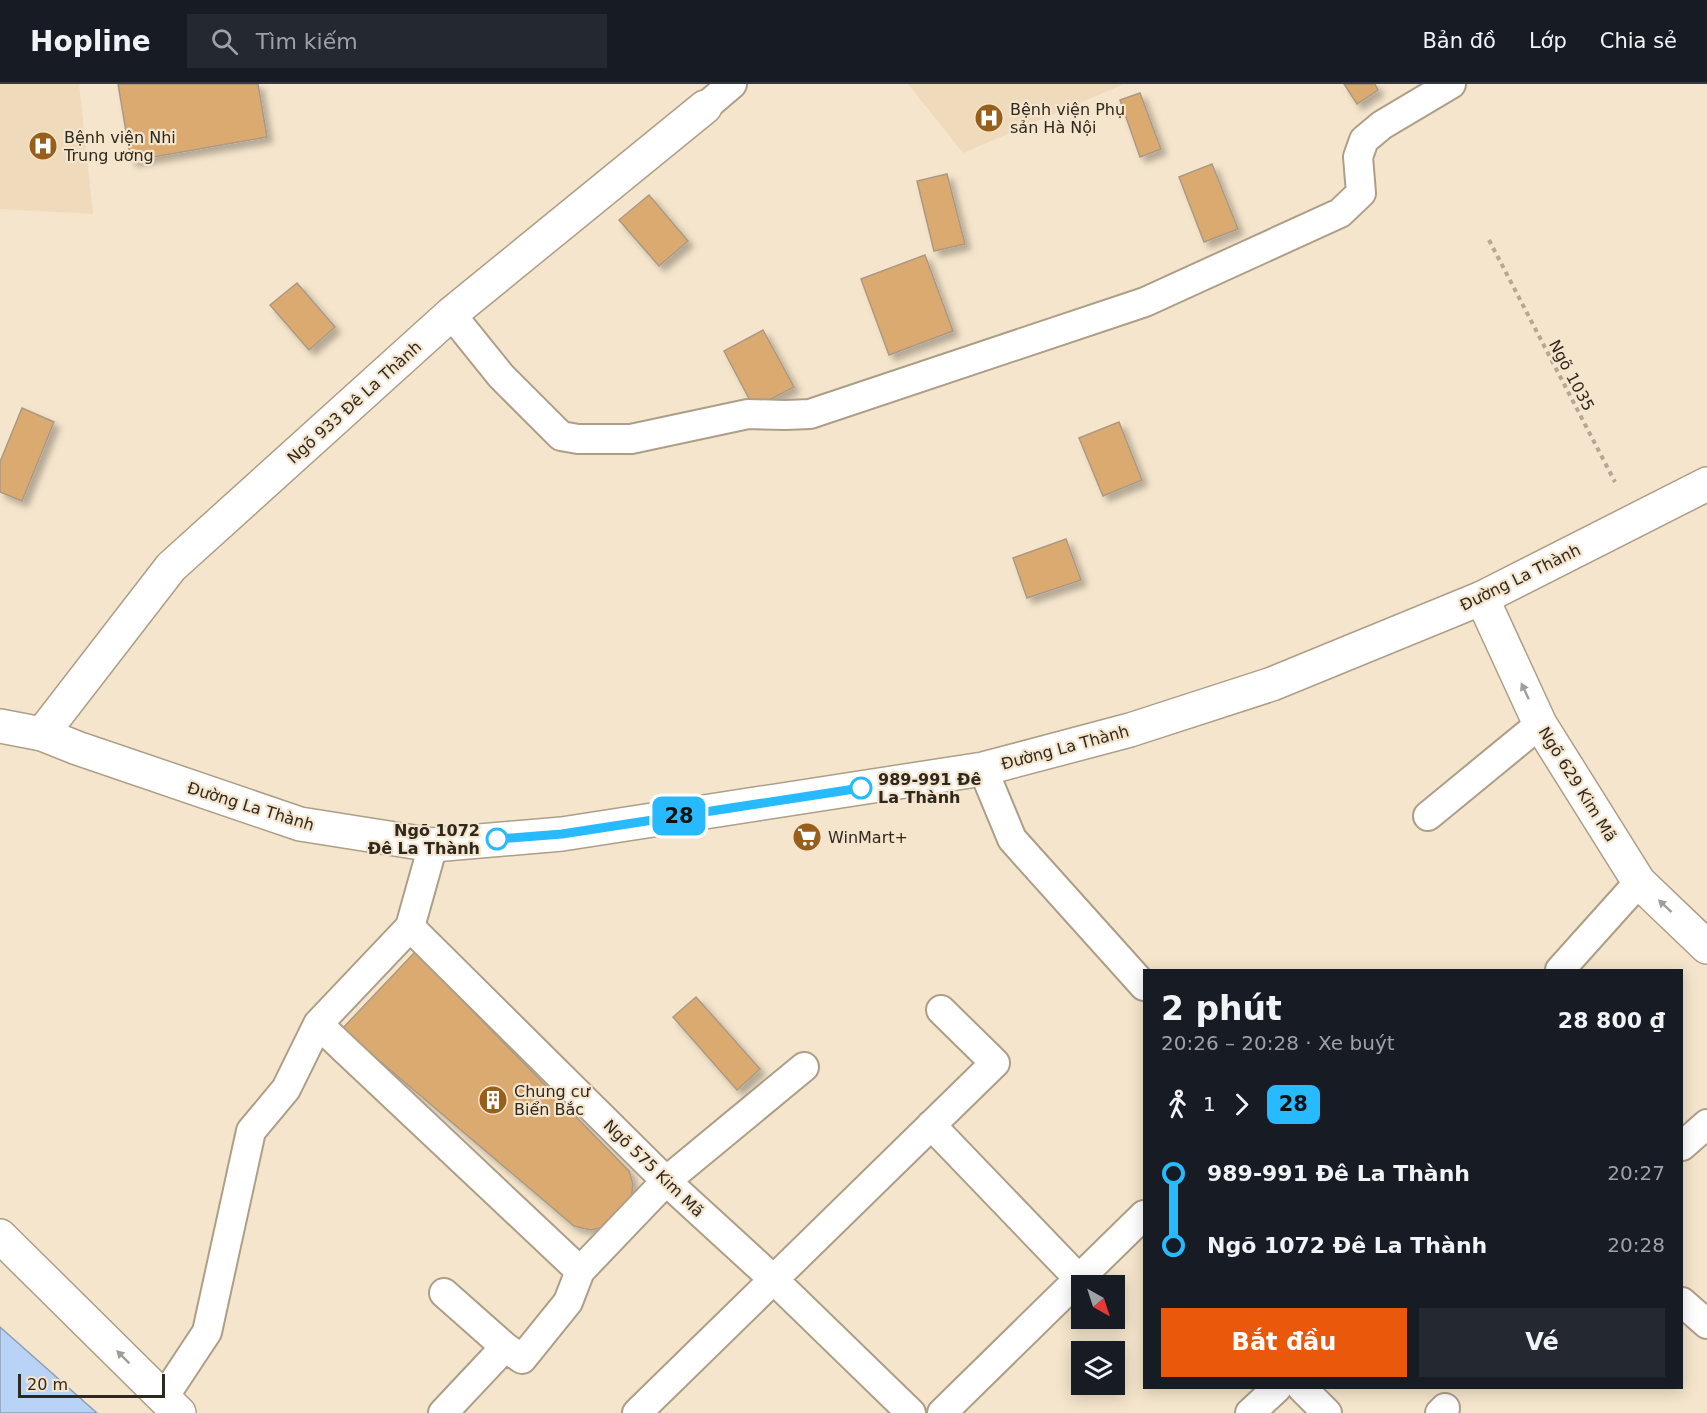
<!DOCTYPE html>
<html lang="vi">
<head>
<meta charset="utf-8">
<style>
	:root { --surface:#171b24; --page:#242831; --text:#f1f3f6; --muted:#9ea1a6; --line:#363941; --accent:#ea580c }
	body { margin:0; font-family:"DejaVu Sans",sans-serif; background:var(--page); color:var(--text); height:100vh; display:flex; flex-direction:column; font-size:22px; white-space:nowrap }
	* { box-sizing:border-box; margin:0 }
	p { font-size:20px; color:var(--muted) }
	.icon { flex:none; width:33px; height:33px; fill:none; stroke:currentColor; stroke-width:2; stroke-linecap:round; stroke-linejoin:round }
	.map { position:relative; flex:1; overflow:hidden }
	.details { position:absolute; left:1143px; top:885px; width:540px; height:420px; display:flex; flex-direction:column; background:var(--surface); border-radius:0px; box-shadow:0 3px 15px #0003 }
	.details>* { flex:none }
	.badge { padding:0 12px; border-radius:9px; font-size:21px; line-height:39px }
	.needle { width:39px; rotate:141deg }
	.controls { position:absolute; left:1071px; top:1191px; display:grid; gap:12px }
	.controls a { display:grid; place-items:center; width:54px; height:54px; border-radius:0px; background:var(--surface); box-shadow:0 3px 15px #0003; font-size:30px }
	.scale { position:absolute; left:18px; bottom:15px; width:147px; box-sizing:border-box; padding-left:6px; border:3px solid #2e281f; border-top:0; font-size:16px; line-height:21px; white-space:nowrap; color:#2e281f; -webkit-text-stroke:4px #f5e5cc; paint-order:stroke }
	.map>.badge { position:absolute; translate:-50% -50%; box-shadow:0 0 0 3px #fff }
	.legs { display:flex; align-items:center; gap:9px; height:66px; padding:0 18px; font-size:20px }
	.legs p { margin-inline-start:auto }
	.headline { display:flex; align-items:center; justify-content:space-between; height:102px; padding:0 18px }
	h1 { font-size:33px; font-weight:800; line-height:45px }
	.cta { display:flex; gap:12px; margin-top:auto; padding:12px 18px }
	.cta a { flex:1; height:69px; border-radius:0px; background:var(--accent); color:#fff; font-size:24px; font-weight:800; line-height:69px; text-align:center }
	.cta a+a { background:var(--page); color:var(--text) }
	ul { padding:0 18px; list-style:none }
	li { display:flex; align-items:center; gap:21px; height:72px; font-size:22px }
	li i { display:grid; place-items:center; width:9px; height:100%; margin:0 8px; background:currentColor }
	li i::after { content:''; width:15px; height:15px; margin:-8px; border:4px solid; border-radius:50%; background:var(--surface) }
	li p { margin-inline-start:auto }
	li:first-child i { background:linear-gradient(#0000 50%,currentColor 0) }
	li:last-child i { background:linear-gradient(currentColor 50%,#0000 0) }
	header { display:flex; align-items:center; gap:36px; box-sizing:border-box; height:84px; padding:0 30px; background:var(--surface); border-bottom:2px solid var(--line) }
	header strong { font-size:28px }
	nav { display:flex; gap:33px; margin-inline-start:auto; font-size:21px }
	.search { width:420px; height:54px; background:var(--page); display:flex; align-items:center; gap:15px; box-sizing:border-box; padding:0 21px; border-radius:0px; color:var(--muted); font-size:22px }
	.map>svg:first-child { display:block }
</style>
</head>
<body>
<header>
<strong>Hopline</strong>
<div class="search"><svg class="icon" aria-label="search" viewBox="0 0 24 24"><circle cx="10" cy="10" r="6"/><path d="M15 15l6 6"/></svg>Tìm kiếm</div>
<nav><a>Bản đồ</a><a>Lớp</a><a>Chia sẻ</a></nav>
</header>
<div class="map">
<svg width="1707" height="1329" viewBox="0 0 1707 1329">
	<defs>
		<filter id="shadow"><feDropShadow dx="5.5" dy="5.5" stdDeviation="3" flood-color="#0004"/></filter>
	</defs>
	<rect width="100%" height="100%" fill="#f5e5cc"/>
	<!-- built -->
	<path fill="#efdabb" d="M0 0H79L93 130 0 125Z
		M908 0H1124L963 69Z"/>
	<!-- water -->
	<path fill="#b8d3f5" stroke="#8fa0b5" stroke-width="1.5" d="M0 1243 97 1329H0Z"/>
	<!-- building -->
	<path fill="#dbaa71" stroke="#ac9984" stroke-width="1.5" filter="url(#shadow)" d="M118 0H258L267 53 131 77Z
		M1344 0H1375L1378 6 1357 20Z
		M1140 9 1161 65 1140 73 1120 16Z
		M1212 80 1238 145 1204 158 1179 93Z
		M947 90 965 160 934 167 917 97Z
		M649 111 688 157 659 182 619 136Z
		M925 171 953 247 889 271 861 195Z
		M297 199 335 243 309 266 270 221Z
		M763 246 794 303 754 324 724 267Z
		M22 324 54 338 22 417 0 408V378Z
		M1119 338 1142 396 1103 412 1079 354Z
		M1066 455 1081 496 1027 514 1013 474Z
		M415 868 629 1087 633 1100 631 1116 608 1142 591 1146 574 1142 342 945Z
		M696 913 760 985 737 1006 673 933Z"/>
	<g fill="none" stroke-linecap="round" stroke-linejoin="round">
		<!-- service casing -->
		<g stroke="#ad9e87" stroke-width="32">
			<path id="service" d="M705 23 732 0
				M451 230 501 292 561 352 578 355H631L748 330 785 331 810 330 1145 218 1340 129 1361 109 1358 73 1364 56 1382 41 1451 0
				M983 685 1012 755 1144 902
				M1428 732 1540 640
				M433 761 410 843 666 1097 773 1195 911 1329
				M1560 886 1639 798
				M318 940 580 1187
				M931 1041 1079 1195
				M1682 1062 1707 1040
				M444 1209 505 1263
				M1682 1218 1707 1240
				M1302 1304 1327 1329
				M164 1313 207 1248 251 1047 286 1005 318 940 410 843
				M443 1329 505 1263 522 1275 568 1218 580 1187 666 1097 804 983
				M637 1329 995 979 941 926
				M942 1329 1144 1131
				M1250 1329 1277 1304
				M1440 1329 1445 1324"/>
		</g>
		<!-- minor casing -->
		<g stroke="#ad9e87" stroke-width="36">
			<path id="minor" d="M1482 514 1540 640 1639 798 1707 863
				M42 650 171 483 451 230 705 23
				M0 1152 179 1329"/>
		</g>
		<!-- secondary casing -->
		<g stroke="#ad9e87" stroke-width="36">
			<path id="secondary" d="M0 642 42 650 77 664 300 740 433 761 562 750 983 685 1130 646 1272 600 1482 514 1707 400"/>
		</g>
		<!-- path -->
		<path stroke="#b4a793" stroke-width="4" stroke-dasharray="4.5 4.5" stroke-linecap="butt" d="M1489 156 1615 398"/>
		<!-- service -->
		<use href="#service" stroke="#fff" stroke-width="28"/>
		<!-- minor -->
		<use href="#minor" stroke="#fff" stroke-width="33"/>
		<!-- secondary -->
		<use href="#secondary" stroke="#fff" stroke-width="33"/>
	</g>
	<!-- one-way arrows -->
	<defs><path id="oneway-solid" d="M-6-.8H1V-3.2L6.5 0L1 3.2V.8H-6Z" transform="scale(1.5)"/></defs>
	<g fill="#a19e9a">
		<use href="#oneway-solid" transform="translate(1525 607) rotate(-115)"/>
		<use href="#oneway-solid" transform="translate(1665 822) rotate(-137)"/>
		<use href="#oneway-solid" transform="translate(123 1273) rotate(-135)"/>
	</g>
	<g fill="none" stroke-linecap="round" stroke-linejoin="round">
		<!-- line-1 casing -->
		<g stroke="#fff" stroke-width="14">
			<path id="line-1" d="M497 755 562 750 861 704"/>
		</g>
		<!-- line-1 -->
		<use href="#line-1" stroke="#27baff" stroke-width="9"/>
	</g>
	<!-- icons -->
	<defs>
		<g id="hospital-disc" transform="scale(1.5)"><circle r="9.5" fill="#985f1c" stroke="#f5e5cc"/><path d="M-5-5h3v3.5h4V-5h3V5h-3V1.5h-4V5h-3Z" fill="#fff"/></g>
		<g id="supermarket-disc" transform="scale(1.5)"><circle r="9.5" fill="#985f1c" stroke="#f5e5cc"/><path d="M-6-5.5h2.5l.6 2H6L4.5 2H-2.5L-4.4-4H-6ZM-1.5 3.2a1.3 1.3 0 1 0 .1 0ZM3 3.2a1.3 1.3 0 1 0 .1 0Z" fill="#fff"/></g>
		<g id="building-disc" transform="scale(1.5)"><circle r="9.5" fill="#985f1c" stroke="#f5e5cc"/><path d="M-4-6H4V6H1V3H-1V6H-4ZM-2.5-4.3h1.7v1.8h-1.7ZM.8-4.3h1.7v1.8H.8ZM-2.5-1h1.7V.8h-1.7ZM.8-1h1.7V.8H.8Z" fill="#fff"/></g>
	</defs>
	<g fill-rule="evenodd">
		<use href="#hospital-disc" x="989" y="34"/>
		<use href="#hospital-disc" x="43" y="62"/>
		<use href="#supermarket-disc" x="807" y="753"/>
		<use href="#building-disc" x="493" y="1016"/>
	</g>
	<!-- markers -->
	<g fill="#fff" stroke="#27baff" stroke-width="3">
		<circle cx="861" cy="704" r="10"/>
		<circle cx="497" cy="755" r="10"/>
	</g>
	<g text-anchor="middle" stroke-width="4.5" stroke-linejoin="round" paint-order="stroke">
		<!-- poi labels -->
		<g font-size="16" fill="#2e281f" stroke="#f5e5cc" text-anchor="start">
			<text x="1010" y="31">Bệnh viện Phụ<tspan x="1010" dy="18">sản Hà Nội</tspan></text>
			<text x="64" y="59">Bệnh viện Nhi<tspan x="64" dy="18">Trung ương</tspan></text>
			<text x="828" y="759">WinMart+</text>
			<text x="514" y="1013">Chung cư<tspan x="514" dy="18">Biển Bắc</tspan></text>
		</g>
		<!-- street labels -->
		<g font-size="16" fill="#2e281f" stroke="#f5e5cc">
			<text transform="translate(1572 291) rotate(62)" y="6">Ngõ 1035</text>
			<text transform="translate(354 318) rotate(-42)" y="6">Ngõ 933 Đê La Thành</text>
			<text transform="translate(1520 493) rotate(-26)" y="6">Đường La Thành</text>
			<text transform="translate(1065 663) rotate(-15)" y="6">Đường La Thành</text>
			<text transform="translate(1578 700) rotate(58)" y="6">Ngõ 629 Kim Mã</text>
			<text transform="translate(251 722) rotate(17)" y="6">Đường La Thành</text>
			<text transform="translate(654 1084) rotate(44)" y="6">Ngõ 575 Kim Mã</text>
		</g>
		<!-- stop labels -->
		<g font-size="16" font-weight="bold" fill="#2e281f" stroke="#f5e5cc" text-anchor="start">
			<text x="878" y="701">989-991 Đê<tspan x="878" dy="18">La Thành</tspan></text>
			<text x="480" y="752" text-anchor="end">Ngõ 1072<tspan x="480" dy="18">Đê La Thành</tspan></text>
		</g>
	</g>
</svg>
<div class="controls">
<a><svg class="needle" viewBox="-14 -14 28 28"><path d="M0-13l5 13h-10z" fill="#e53935"/><path d="M0 13l5-13h-10z" fill="#9ea1a6"/></svg></a>
<a><svg class="icon" aria-label="layers" viewBox="0 0 24 24"><path d="M12 4l9 5-9 5-9-5zM3 14l9 5 9-5"/></svg></a>
</div>
<div class="scale">20 m</div>
<b class="badge" style="left:679px;top:732px;background:#27baff;color:#111">28</b>
<section class="details">
<div class="headline"><div><h1>2 phút</h1><p>20:26 – 20:28 · Xe buýt</p></div><b>28 800 ₫</b></div>
<div class="legs"><svg class="icon" aria-label="walk" viewBox="0 0 24 24"><circle cx="13" cy="4" r="2"/><path d="M13 8l-2 6 4 7M11 14l-3 7M7 12l3-4h3l4 4"/></svg>1<svg class="icon" aria-label="forward" viewBox="0 0 24 24"><path d="M9 5l7 7-7 7"/></svg><b class="badge" style="background:#27baff;color:#111">28</b></div>
<ul>
<li><i style="color:#27baff"></i><b>989-991 Đê La Thành</b><p>20:27</p></li>
<li><i style="color:#27baff"></i><b>Ngõ 1072 Đê La Thành</b><p>20:28</p></li>
</ul>
<div class="cta"><a>Bắt đầu</a><a>Vé</a></div>
</section>
</div>
</body>
</html>
